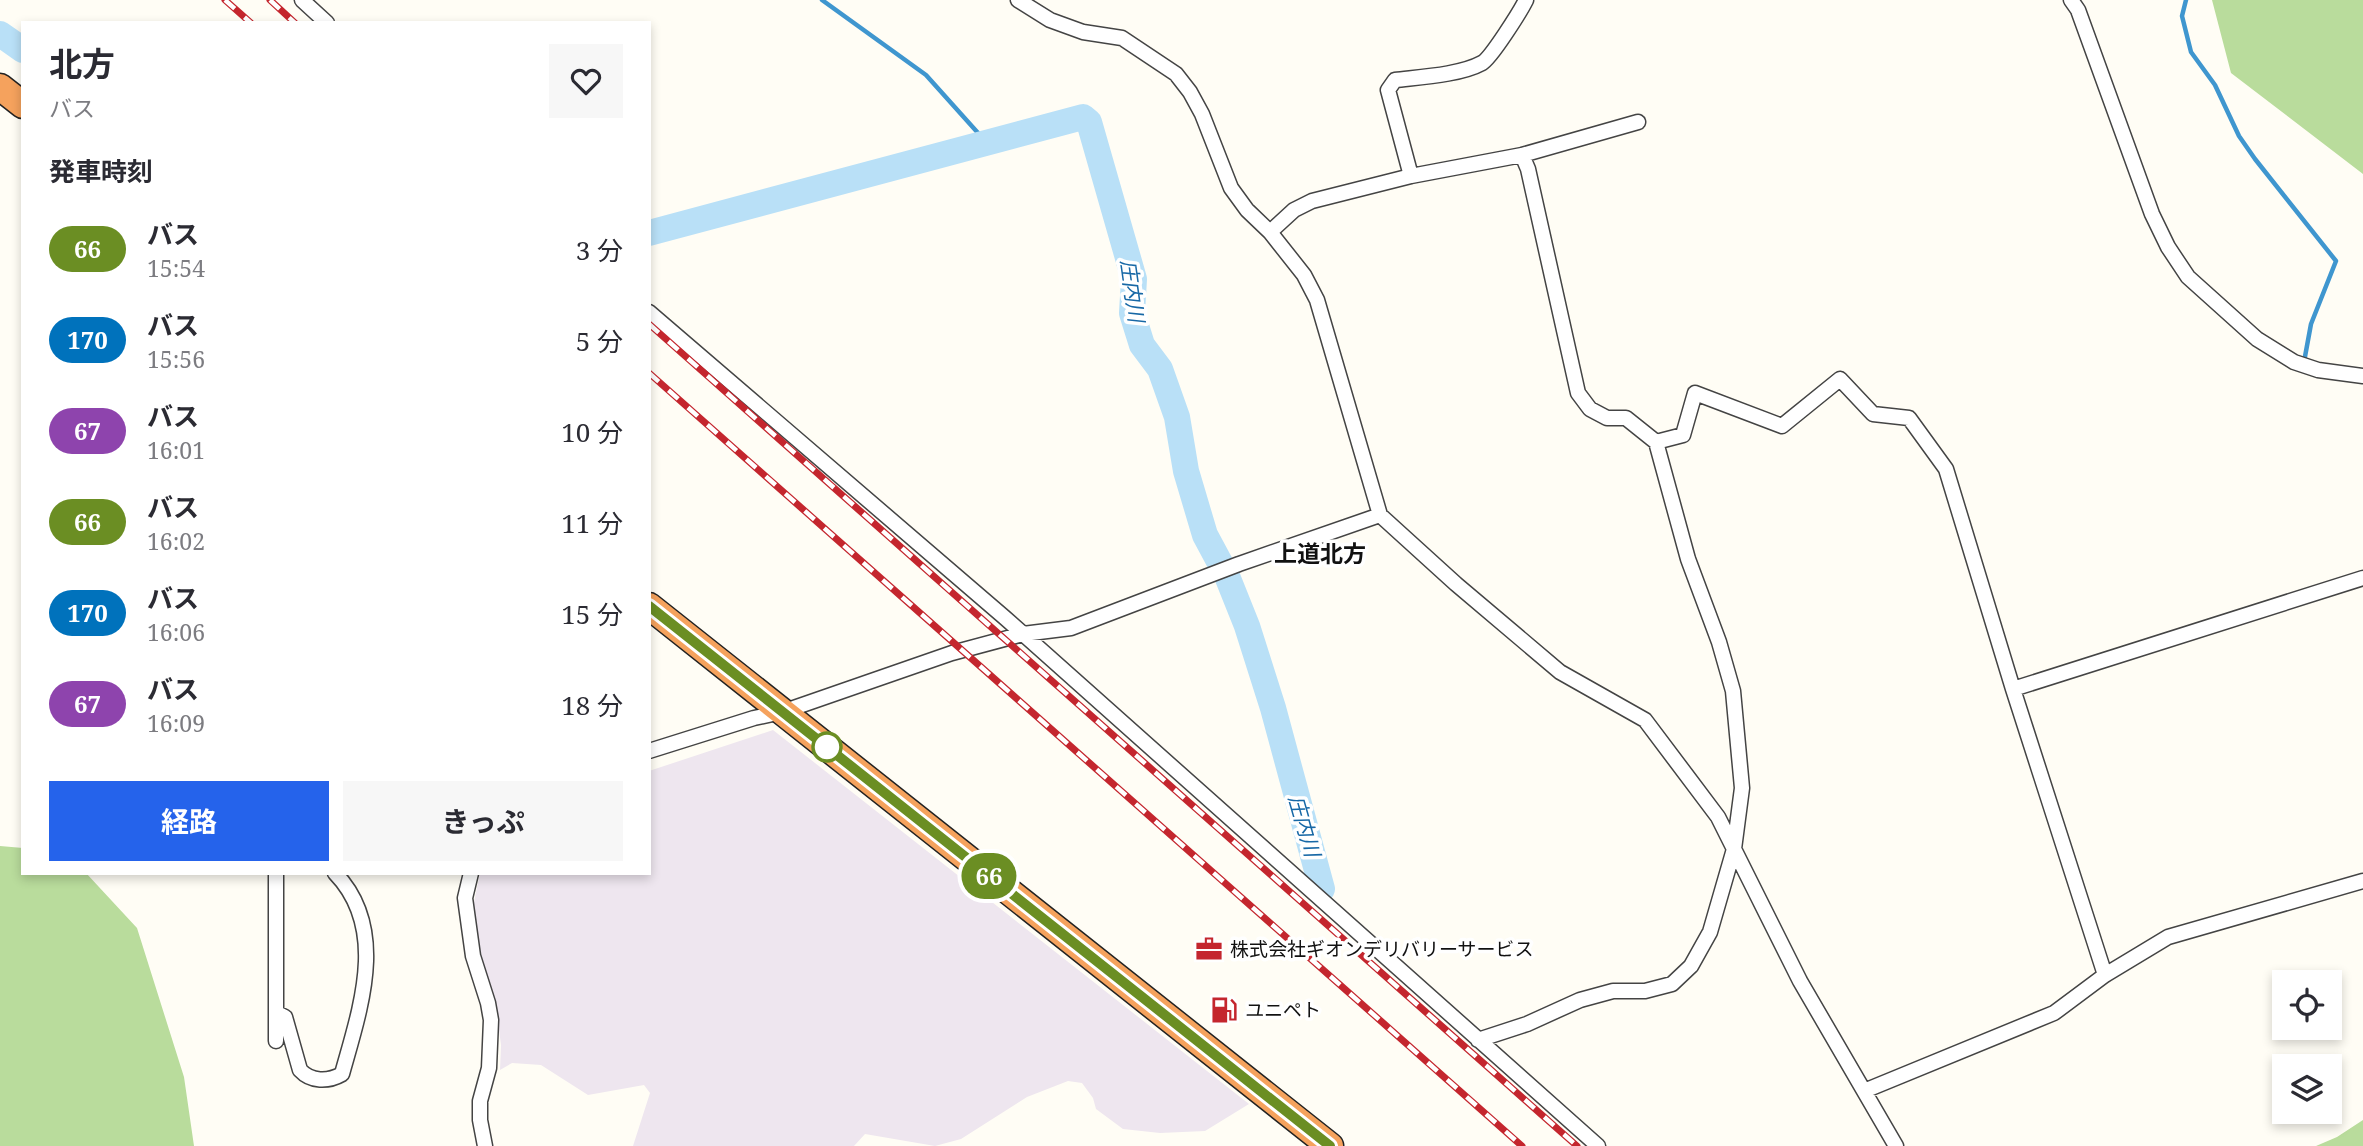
<!DOCTYPE html>
<html lang="ja">
<head>
<meta charset="utf-8">
<style>
	:root { --surface:#fff; --page:#f7f7f7; --text:#2b2b33; --muted:#7c7c81; --accent:#2563eb }
	body { margin:0; font-family:"Noto Serif","Noto Sans JP",serif; background:var(--page); color:var(--text); height:100vh; display:flex; flex-direction:column; font-size:26px; white-space:nowrap }
	* { box-sizing:border-box; margin:0 }
	p { font-size:23px; color:var(--muted) }
	.icon { flex:none; width:38px; height:38px; fill:none; stroke:currentColor; stroke-width:2; stroke-linecap:round; stroke-linejoin:round }
	.map { position:relative; flex:1; overflow:hidden }
	.sheet { position:absolute; left:21px; top:21px; width:630px; height:854px; display:flex; flex-direction:column; background:var(--surface); border-radius:0px; box-shadow:0 4px 10px #0003 }
	.sheet>* { flex:none }
	.badge { padding:0 14px; border-radius:23px; font-size:24px; line-height:46px }
	.controls { position:absolute; left:2272px; top:970px; display:grid; gap:14px }
	.controls a { display:grid; place-items:center; width:70px; height:70px; border-radius:0px; background:var(--surface); box-shadow:0 4px 10px #0003; font-size:35px }
	.map>.badge { position:absolute; translate:-50% -50%; box-shadow:0 0 0 4px #fff }
	h2 { padding:0 28px; font-size:26px; line-height:63px }
	.round { display:grid; place-items:center; flex:none; width:74px; height:74px; border-radius:0px; background:var(--page) }
	.summary { display:flex; align-items:center; justify-content:space-between; height:119px; padding:0 28px }
	h1 { font-size:33px; font-weight:700; line-height:52px }
	.action { display:flex; gap:14px; margin-top:auto; padding:14px 28px }
	.action a { flex:1; height:80px; border-radius:0px; background:var(--accent); color:#fff; font-size:28px; font-weight:700; line-height:80px; text-align:center }
	.action a+a { background:var(--page); color:var(--text) }
	ul { padding:0; list-style:none }
	li { display:flex; align-items:center; gap:21px; height:91px; padding:0 28px }
	li div { flex:1 }
	li b { display:block; font-size:26px }
	li em { font-style:normal }
	li .badge { min-width:77px; font-weight:700; text-align:center }
	.map>svg:first-child { display:block }
</style>
</head>
<body>
<div class="map">
<svg width="2363" height="1146" viewBox="0 0 2363 1146">
	<rect width="100%" height="100%" fill="#fffdf5"/>
	<!-- industrial -->
	<path fill="#eee6ef" d="M773 730 1249 1104 1205 1131 1160 1133 1123 1129 1096 1109 1093 1098 1082 1083 1068 1081 1027 1097 961 1139 935 1146 865 1134 854 1146H633L650 1093 644 1085 588 1095 541 1065 512 1063 500 1070 501 1045 497 1015 481 959 473 907 480 873H649V771Z"/>
	<!-- forest -->
	<path fill="#b9dc9c" d="M2212 0H2363V174L2231 73Z
		M0 846 23 848V873H86L137 928 184 1077 194 1146H0Z
		M2363 1120V1146H2316L2337 1137Z"/>
	<g fill="none" stroke-linecap="round" stroke-linejoin="round">
		<!-- stream -->
		<path stroke="#3f96cf" stroke-width="4.5" d="M822 0 926 75 987 143
			M2186 0 2182 16 2191 52 2215 85 2239 136 2255 159 2336 261 2311 324 2304 362"/>
		<!-- river -->
		<path stroke="#b9e0f7" stroke-width="26" d="M0 34 23 50
			M649 233 1083 117 1089 122 1134 279 1132 313 1142 345 1160 369 1177 417 1186 471 1205 535 1227 576 1247 626 1273 708 1322 889"/>
		<!-- street casing -->
		<g stroke="#444" stroke-width="17">
			<path id="street" d="M302 0 327 23
				M1018 0 1050 20 1083 32 1122 38 1176 74 1190 92 1202 114 1231 188 1247 210 1270 232 1304 275 1317 300 1380 515 1456 584 1560 672 1645 720 1718 817 1800 981 1896 1146
				M2071 0 2078 10 2152 214 2168 247 2188 277 2257 339 2294 362 2318 370 2363 376
				M1411 176 1388 90 1395 80C1420 77 1460 75 1482 63 1491 58 1520 12 1526 0
				M1270 232 1294 210 1312 201 1411 176 1522 155 1638 122
				M649 312 1004 617 1598 1146
				M1656 442 1683 435 1695 393 1782 426 1840 379 1873 414 1909 418 1946 469 2013 689 2105 975
				M2013 689 2363 578
				M649 751 754 718 782 712 952 653 1023 634 1071 628 1239 564 1380 515
				M471 873 465 898 473 956 488 1003 491 1020 489 1068 480 1101V1120L485 1146
				M277 1013 285 1017 300 1070C311 1082 328 1082 342 1074 360 1009 389 929 335 873
				M1478 1040 1527 1024 1580 1000 1613 991H1645L1672 984 1691 966 1710 932 1734 849 1742 788 1733 691 1719 642 1688 559 1656 442 1626 418H1607L1590 409 1578 393 1528 169 1522 155
				M276 1041V873
				M1864 1091 2054 1013 2105 975 2168 937 2363 881"/>
		</g>
		<!-- highway casing -->
		<g stroke="#222" stroke-width="29">
			<path id="highway" d="M0 87 23 105
				M649 606 1330 1146"/>
		</g>
		<!-- street -->
		<use href="#street" stroke="#fff" stroke-width="14"/>
		<!-- highway -->
		<use href="#highway" stroke="#f5a25d" stroke-width="26"/>
		<!-- rail casing -->
		<g stroke="#c4262e" stroke-width="7">
			<path id="rail" d="M225 0 251 23
				M270 0 295 23
				M649 324 1577 1146
				M649 373 1522 1146"/>
		</g>
		<!-- rail -->
		<use href="#rail" stroke="#fff" stroke-width="4.5" stroke-dasharray="13" stroke-linecap="butt"/>
	</g>
	<g fill="none" stroke-linecap="round" stroke-linejoin="round">
		<!-- line casing -->
		<g stroke="#fff" stroke-width="16">
			<path id="line" d="M649 606 1330 1146"/>
		</g>
		<!-- line -->
		<use href="#line" stroke="#6b8e23" stroke-width="10"/>
	</g>
	<!-- icons -->
	<defs>
		<g id="office-bare" transform="scale(2.1)"><path d="M-6-3h4V-5.5h4V-3h4V5H-6ZM-1-4.5V-3h2v-1.5ZM-6 0V1H6V0Z" fill="#c4262e" stroke="#fff" stroke-width="2.5" paint-order="stroke"/></g>
		<g id="fuel-bare" transform="scale(2.1)"><path d="M-5.5-6h7V0h2V4h1.3V-2.5L3-4.5l.8-.8L6-3V5H2.5V1h-1V6h-7ZM-4.2-4.7v3.2H.2V-4.7Z" fill="#c4262e" stroke="#fff" stroke-width="2.5" paint-order="stroke"/></g>
	</defs>
	<g fill-rule="evenodd">
		<use href="#office-bare" x="1209" y="949"/>
		<use href="#fuel-bare" x="1224" y="1010"/>
	</g>
	<!-- markers -->
	<circle fill="#fff" stroke="#6b8e23" stroke-width="3.5" cx="827" cy="747" r="14"/>
	<g text-anchor="middle" stroke-width="7" stroke-linejoin="round" paint-order="stroke">
		<!-- poi labels -->
		<g font-size="19" fill="#111" stroke="#fff" text-anchor="start">
			<text x="1230" y="956">株式会社ギオンデリバリーサービス</text>
			<text x="1245" y="1017">ユニペト</text>
		</g>
		<!-- water labels -->
		<g font-size="21" font-style="italic" fill="#1768a6" stroke="#fff">
			<text transform="translate(1132 291) rotate(82)" y="7">庄内川</text>
			<text transform="translate(1304 826) rotate(74)" y="7">庄内川</text>
		</g>
		<!-- quarter labels -->
		<g font-size="23" font-weight="bold" fill="#111" stroke="#fff">
			<text x="1320" y="562">上道北方</text>
		</g>
	</g>
</svg>
<div class="controls">
<a><svg class="icon" aria-label="locate" viewBox="0 0 24 24"><circle cx="12" cy="12" r="6"/><path d="M12 2v4M12 18v4M2 12h4M18 12h4"/></svg></a>
<a><svg class="icon" aria-label="layers" viewBox="0 0 24 24"><path d="M12 4l9 5-9 5-9-5zM3 14l9 5 9-5"/></svg></a>
</div>
<b class="badge" style="left:989px;top:876px;background:#6b8e23;color:#fff">66</b>
<section class="sheet">
<div class="summary"><div><h1>北方</h1><p>バス</p></div><a class="round"><svg class="icon" aria-label="heart" viewBox="0 0 24 24"><path d="M12 20l-8-8c-3-5 5-10 8-4 3-6 11-1 8 4z"/></svg></a></div>
<h2>発車時刻</h2>
<ul>
<li><span class="badge" style="background:#6b8e23;color:#fff">66</span><div><b>バス</b><p>15:54</p></div><em>3 分</em></li>
<li><span class="badge" style="background:#0072bc;color:#fff">170</span><div><b>バス</b><p>15:56</p></div><em>5 分</em></li>
<li><span class="badge" style="background:#8e44ad;color:#fff">67</span><div><b>バス</b><p>16:01</p></div><em>10 分</em></li>
<li><span class="badge" style="background:#6b8e23;color:#fff">66</span><div><b>バス</b><p>16:02</p></div><em>11 分</em></li>
<li><span class="badge" style="background:#0072bc;color:#fff">170</span><div><b>バス</b><p>16:06</p></div><em>15 分</em></li>
<li><span class="badge" style="background:#8e44ad;color:#fff">67</span><div><b>バス</b><p>16:09</p></div><em>18 分</em></li>
</ul>
<div class="action"><a>経路</a><a>きっぷ</a></div>
</section>
</div>
</body>
</html>
